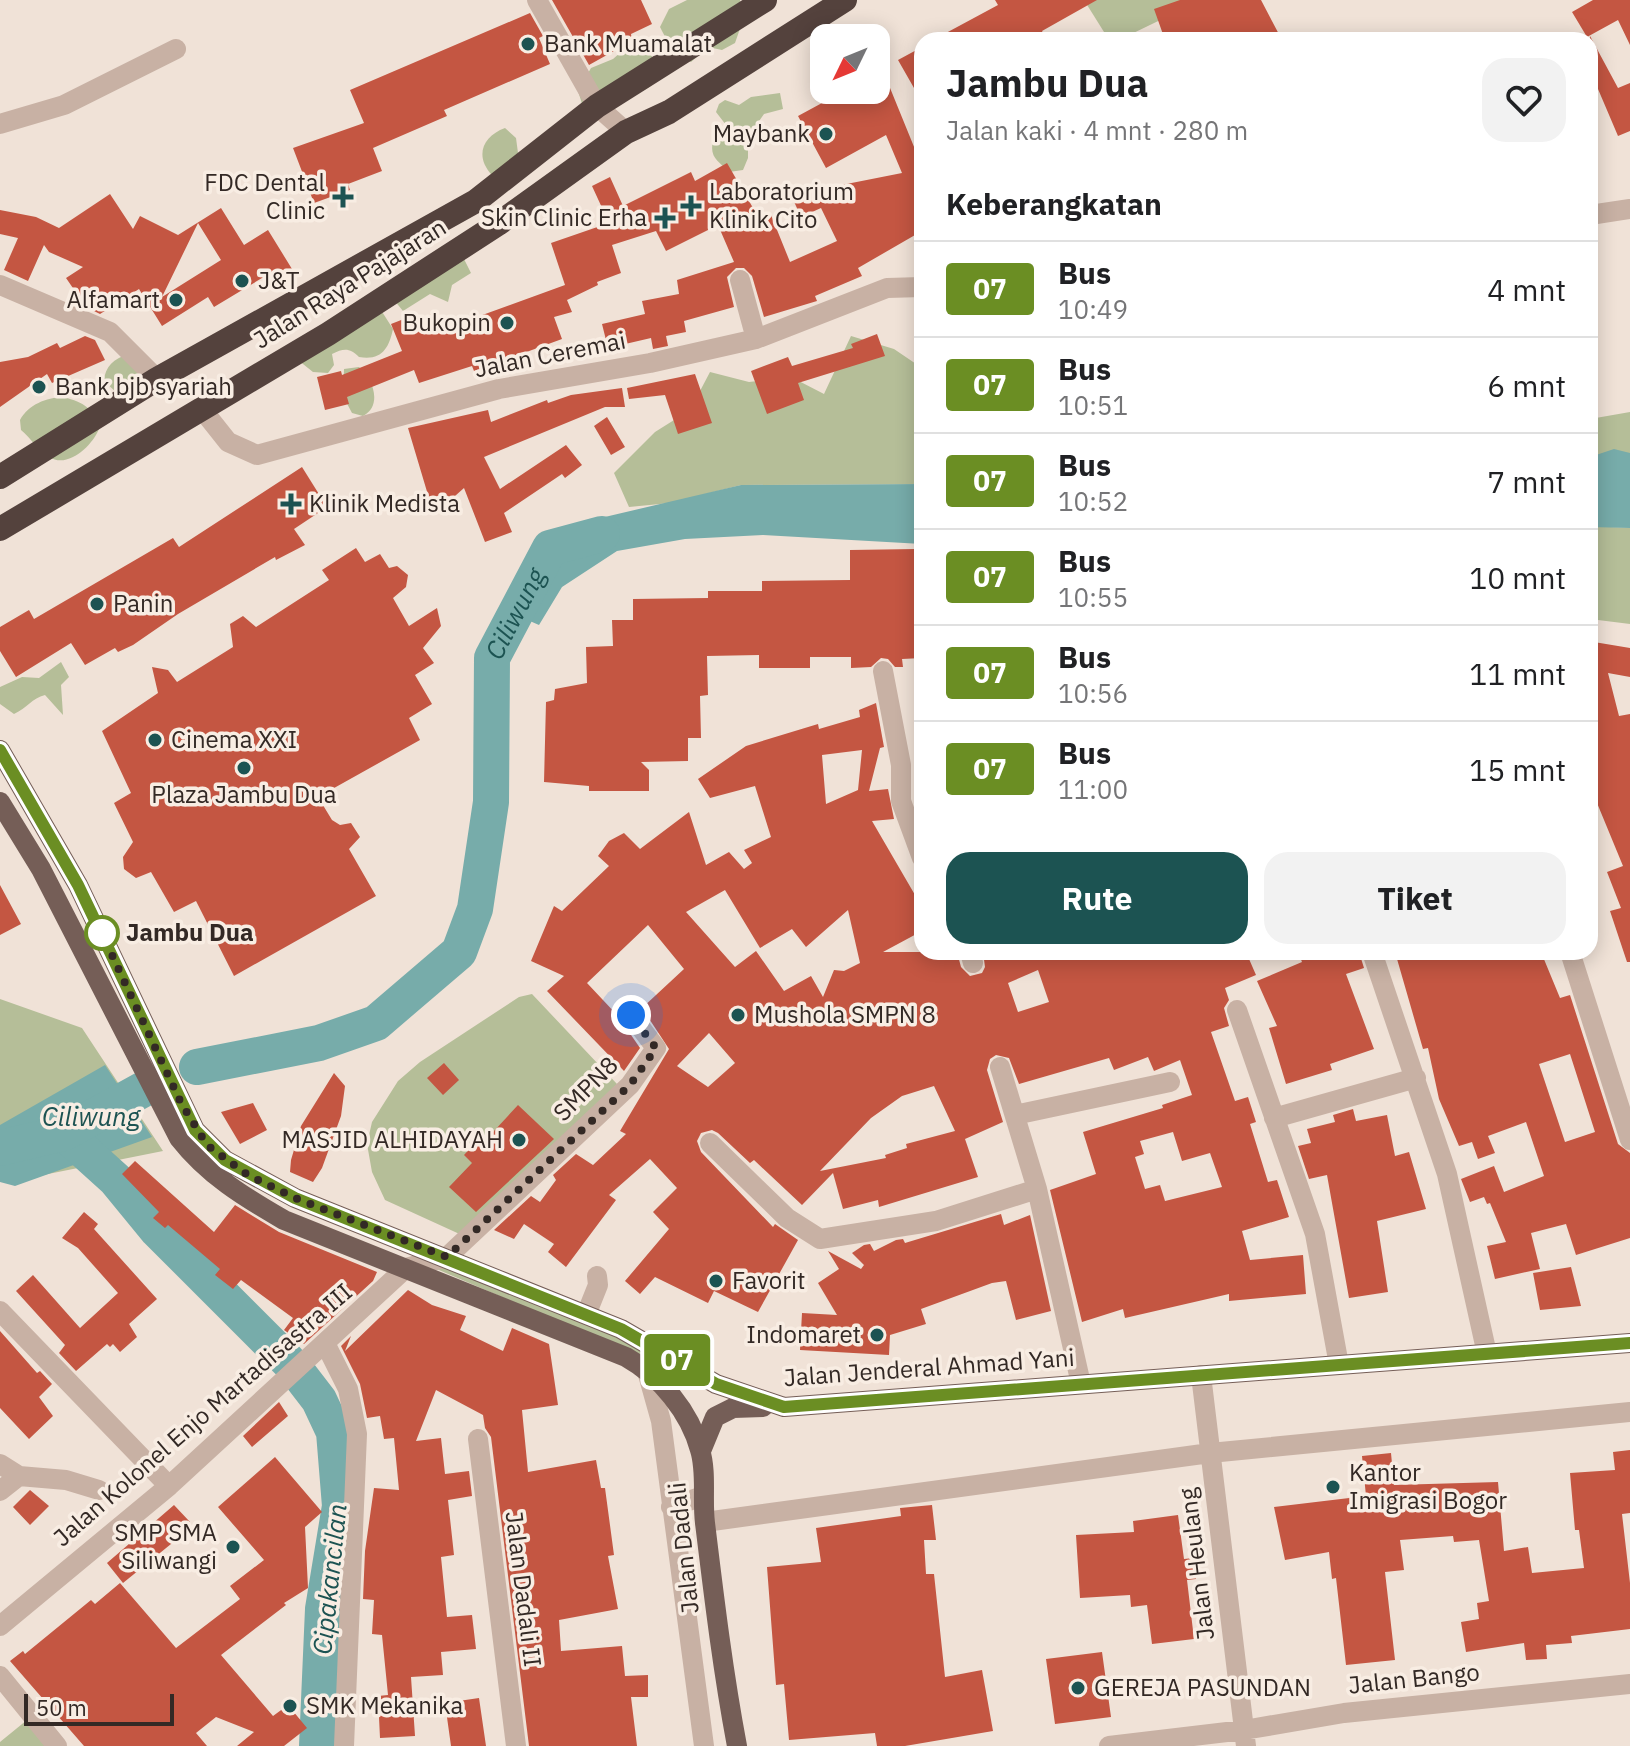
<!DOCTYPE html>
<html lang="id">
<head>
<meta charset="utf-8">
<style>
	:root { --surface:#fff; --page:#f2f2f2; --text:#202124; --muted:#757577; --line:#e0e0e0; --accent:#1c5352 }
	body { margin:0; font-family:"IBM Plex Sans",sans-serif; background:var(--page); color:var(--text); height:100vh; display:flex; flex-direction:column; font-size:30px; white-space:nowrap }
	* { box-sizing:border-box; margin:0 }
	p { font-size:26px; color:var(--muted) }
	.icon { flex:none; width:44px; height:44px; fill:none; stroke:currentColor; stroke-width:2; stroke-linecap:round; stroke-linejoin:round }
	.map { position:relative; flex:1; overflow:hidden }
	.panel { position:absolute; left:914px; top:32px; width:684px; height:928px; display:flex; flex-direction:column; background:var(--surface); border-radius:24px; box-shadow:0 4px 20px #0003 }
	.panel>* { flex:none }
	.badge { padding:0 16px; border-radius:6px; font-size:28px; line-height:52px }
	.needle { width:52px; rotate:227deg }
	.buttons { position:absolute; left:810px; top:24px; display:grid; gap:16px }
	.buttons a { display:grid; place-items:center; width:80px; height:80px; border-radius:16px; background:var(--surface); box-shadow:0 4px 20px #0003; font-size:40px }
	.scale { position:absolute; left:24px; bottom:20px; width:150px; box-sizing:border-box; padding-left:8px; border:4px solid #332925; border-top:0; font-size:22px; line-height:28px; white-space:nowrap; color:#332925; -webkit-text-stroke:6px #f8ede3; paint-order:stroke }
	.you { position:absolute; width:40px; height:40px; margin:-20px; border:6px solid #fff; border-radius:50%; background:#1a73e8; box-shadow:0 0 0 12px #1a73e833 }
	.map>.badge { position:absolute; translate:-50% -50%; box-shadow:0 0 0 4px #fff }
	h2 { padding:0 32px; font-size:30px; line-height:72px }
	.round { display:grid; place-items:center; flex:none; width:84px; height:84px; border-radius:24px; background:var(--page) }
	.overview { display:flex; align-items:center; justify-content:space-between; height:136px; padding:0 32px }
	h1 { font-size:38px; font-weight:700; line-height:60px }
	.cta { display:flex; gap:16px; margin-top:auto; padding:16px 32px }
	.cta a { flex:1; height:92px; border-radius:24px; background:var(--accent); color:#fff; font-size:32px; font-weight:700; line-height:92px; text-align:center }
	.cta a+a { background:var(--page); color:var(--text) }
	ul { padding:0; list-style:none }
	li { display:flex; align-items:center; gap:24px; height:96px; padding:0 32px; border-top:2px solid var(--line) }
	li div { flex:1 }
	li b { display:block; font-size:30px }
	li em { font-style:normal }
	li .badge { min-width:88px; font-weight:700; text-align:center }
	.map>svg:first-child { display:block }
</style>
</head>
<body>
<div class="map">
<svg width="1630" height="1746" viewBox="0 0 1630 1746">
	<rect width="100%" height="100%" fill="#f0e2d7"/>
	<!-- green -->
	<path fill="#b5be98" d="M687 0H740L743 20 735 43 722 50 708 47 691 62C675 56 667 41 660 27L669 9Z
		M1084 0H1192L1183 9 1119 40H1109Z
		M628 46C644 51 655 51 658 72 661 94 602 104 584 110L578 91 591 68 613 59Z
		M780 93 783 109 764 114 748 137V158L743 170 729 172C719 161 709 158 713 141L725 132 726 125 716 112 719 104 725 100 739 105 751 97Z
		M505 128 516 138 518 153 492 175C474 156 483 136 505 128Z
		M464 259 471 273 452 285 448 302 430 294 403 311 394 300Z
		M379 307 393 329C389 348 382 361 359 357 350 348 344 348 332 354L334 365 328 373 313 372 298 360Z
		M851 336 894 349 922 368V484L741 485 670 503 629 507 614 473 655 432 690 410 710 372 749 382 791 377 824 394Z
		M128 354 152 375 118 394 104 381C105 366 114 359 128 354Z
		M359 367C373 378 383 406 363 416L352 413 343 396 344 369Z
		M63 397C86 403 91 407 99 429 92 446 68 469 49 457 38 451 31 438 21 430L20 420C29 404 46 398 63 397Z
		M1630 412V456L1590 462V419Z
		M1590 526 1630 528V624L1590 619Z
		M61 662 69 677 61 685 63 715 45 695C32 698 27 708 14 714L0 704V687L22 677 39 678Z
		M532 994 617 1084 477 1242 385 1200 372 1172 367 1144 372 1122 398 1081 420 1062 519 997Z
		M0 999 82 1028 163 1151 23 1179 0 1167Z
		M427 1255 646 1350 642 1357 425 1264Z
		M27 1720 48 1746H0V1742Z"/>
	<!-- water -->
	<path fill="#77acaa" d="M1614 449 1630 453V528L1590 527V457Z
		M922 484V544L763 535 685 539 617 551 562 587 539 625 507 611 532 572 564 537 592 520 741 485Z
		M105 1065 152 1137 15 1186 0 1182V1125Z"/>
	<g fill="none" stroke-linecap="round" stroke-linejoin="round">
		<!-- river -->
		<g stroke="#77acaa" stroke-width="36">
			<path id="s1" d="M197 1067 319 1043 376 1023 459 952 475 909 491 802 492 658 550 548 602 534"/>
			<path d="M64 1133 116 1180 157 1230 288 1361"/>
			<path d="M0 1148 64 1133 142 1090"/>
			<path d="M299 1374 319 1400 334 1432 340 1506 323 1609 317 1746"/>
		</g>
	</g>
	<!-- building -->
	<path fill="#c45642" fill-rule="evenodd" d="M552 0H641L652 24 631 34 632 41 589 65Z
		M995 0H1097L1042 31 1044 35 1035 40H933L998 5Z
		M1180 0H1261L1282 40H1165L1154 9Z
		M1593 0H1630V45L1618 20 1587 37 1572 12Z
		M530 13 543 36 539 38 550 64 444 110 447 116 373 148 382 171 348 184 350 190 314 203 293 148 364 123 350 90Z
		M1590 36 1618 88 1630 83V131L1618 136 1598 89 1590 93Z
		M922 47V102L898 60Z
		M877 56 921 164 922 231 858 268 862 276 815 296 817 301 764 317 752 276 744 268H736L727 277 734 307 684 321 686 332 666 336 668 346 653 349 651 338 608 348 602 324 645 314 642 301 679 294 677 280 734 262 718 225 666 251 656 231 612 245 621 273 597 282 598 285 567 300 572 312 554 317 562 339 474 371 472 366 419 383 414 370 347 397 349 404 325 410 317 377 341 371 342 375 402 351 391 324 414 315 415 320 435 313 441 330 565 285 551 243 609 223 592 186 610 177 623 206 691 172 695 181 727 163 760 220 771 215 790 262 837 241 821 208 801 217 791 195 902 173 886 135 826 168 798 116 846 90H876Z
		M110 194 133 229 140 216 178 235 221 208 244 245 268 230 292 269 277 279 272 272 214 307 208 297 162 326 139 289 100 314 86 307 66 278 83 267 49 252 44 245 28 281 4 270 18 238 0 234V210L36 217 59 228ZM198 223 221 260 162 297Z
		M877 334 885 356 798 383 804 400 767 414 751 371 788 357 792 366 853 348 851 344Z
		M85 336 95 340 105 360 52 383 47 374 0 407V362L28 357 57 343 60 348Z
		M695 374 712 423 678 434 665 395 629 399 627 388Z
		M622 388 625 407H605L484 457 500 489 566 445 582 465 565 478 562 474 504 513 512 532 485 542 464 488 437 512 431 505 408 428 488 410 491 422 547 400 548 403 571 395Z
		M607 417 625 447 611 455 594 426Z
		M302 467 327 507 294 529 305 545 276 560 275 557 178 614 133 645 118 652 115 648 85 665 71 643 16 677 0 651V627L29 610 34 619 173 538 179 547Z
		M356 548 365 562 380 554 389 568 397 566 408 575 406 587 393 598 409 626 437 608 441 626 423 648 434 663 415 675 432 704 409 718 420 740 318 797 332 820 340 825 351 823 360 837 349 849 376 896 234 976 196 901 174 912 151 872 136 878 124 869 123 857 133 842 114 803 131 793 102 731 158 693 152 667 168 670 177 682 233 647 230 624 243 616 256 627 329 580 322 570Z
		M916 549 918 590H922V658L902 659 903 667H895L888 659 881 658 871 667 851 668V657H810V668H759V655L707 656 708 695 700 696 701 738H688V761L641 762 649 770V791H589V786L544 782 546 702 554 700 555 689 587 683 586 647 613 646 612 620H633V599L708 598V591H762V581L850 580V550Z
		M1594 642 1630 648V677L1608 673 1619 716 1630 714V962H1627L1610 911 1621 908 1607 872 1623 866 1590 786V664Z
		M876 703 884 747 880 748 869 791 888 789 894 819 872 821 922 907V931L883 952H957L961 967 970 976 982 973 985 967 983 952H1246L1256 975 1225 988 1229 1000 1224 1008 1229 1026 1211 1032 1235 1101 1248 1097 1256 1122 1250 1124 1268 1182 1277 1180 1289 1217 1242 1231 1250 1260 1303 1255 1306 1294 1229 1301V1294L1125 1318 1123 1309 1082 1322 1050 1190 1096 1174 1083 1132 1163 1108 1162 1105 1192 1095 1180 1060 1154 1071 1148 1057 1114 1070 1109 1058 1019 1084 1009 1058 996 1055 990 1059 987 1070 1003 1122 965 1139 978 1177 879 1207 878 1200 843 1209 833 1173 802 1205 754 1160 750 1163 718 1133 712 1130 701 1133 697 1141 701 1152 773 1227 775 1224 798 1240 758 1312 714 1291 708 1303 655 1277 640 1294 625 1281 669 1229 653 1212 677 1188 650 1159 609 1195 616 1200 566 1267 548 1252 554 1244 524 1224 514 1239 494 1230 531 1196 540 1202 556 1180 553 1175 576 1154 593 1165 626 1134 620 1131 669 1049 642 1008 684 969 648 925 587 983 618 1016 640 1048 624 1071 547 991 564 976 531 961 554 906 562 911 609 866 598 856 609 841 624 833 640 849 689 812 706 865 729 852 744 869 752 863 744 850 771 837 755 786 710 798 698 779 746 746 818 724 819 729 860 717 859 710ZM862 750 858 790 826 804 822 755ZM725 890 760 948 792 929 806 947 848 910 860 963 844 971 834 970 823 997 811 976 784 991 756 951 735 967 686 912ZM1038 970 1049 1002 1018 1012 1008 983ZM709 1033 735 1063 708 1087 677 1066ZM934 1086 955 1131 906 1144 907 1148 885 1155 886 1158 820 1171 871 1118 902 1096ZM1173 1132 1182 1161 1210 1153 1222 1187 1165 1201 1160 1185 1145 1189 1135 1157 1144 1154 1140 1141Z
		M922 787V816H920L914 789Z
		M0 885 21 924 0 935Z
		M1298 952H1359L1364 968 1346 974 1374 1049 1330 1064 1332 1070 1286 1084 1269 1028 1277 1026 1257 981 1302 962Z
		M1395 952H1541L1560 998 1570 995 1618 1144 1630 1153V1238L1576 1255 1566 1224 1531 1233 1540 1269 1495 1279 1487 1246 1506 1242 1490 1203 1487 1204 1484 1197 1470 1202 1461 1179 1494 1166 1504 1192 1544 1176 1526 1122 1488 1136 1495 1153 1478 1159 1472 1142 1459 1146 1439 1099 1428 1048 1423 1049ZM1570 1054 1595 1132 1565 1142 1539 1064Z
		M444 1063 459 1080 443 1095 427 1078Z
		M334 1073 345 1086 341 1116 322 1168 313 1182 290 1172 291 1160 301 1126Z
		M253 1103 267 1130 240 1144 221 1112Z
		M518 1105 554 1139 476 1212 449 1187 472 1163 464 1155 477 1141 481 1145Z
		M1353 1109 1356 1121 1387 1115 1395 1156 1409 1152 1426 1209 1377 1221 1388 1292 1349 1298 1327 1175 1309 1179 1298 1146 1311 1143 1307 1129 1335 1122 1333 1115Z
		M135 1161 214 1232 235 1205 279 1232 377 1272 373 1281 304 1344 284 1330 293 1318 241 1280 233 1289 215 1275 220 1269 168 1225 165 1228 153 1218 159 1212 122 1174Z
		M84 1212 98 1224 94 1229 157 1299 129 1324 137 1337 120 1352 113 1344 110 1347 107 1344 76 1371 59 1353 65 1345 16 1291 33 1275 80 1328 118 1293 78 1248 62 1238Z
		M1001 1214 1004 1225 1030 1215 1051 1311 1016 1320 1006 1281 992 1283 921 1309 926 1324 890 1335 889 1355 800 1350 802 1313 837 1315 818 1283 839 1269 828 1251 861 1269 864 1265 852 1253 864 1245 870 1244 874 1251 896 1240 903 1239 905 1243Z
		M1571 1267 1581 1306 1540 1310 1533 1273Z
		M408 1290 432 1305 466 1316 460 1330 503 1351 512 1328 549 1344 558 1405 522 1410 528 1472 596 1460 601 1488H605L614 1555 608 1556 618 1609 559 1620 561 1651 622 1646 625 1676 648 1675V1697H631L637 1746H529L491 1437 485 1428 483 1415 436 1390 416 1441 441 1438 445 1474 469 1471 472 1496 448 1500 454 1555 441 1557 447 1617 472 1615 476 1649 441 1652 443 1675 411 1677 415 1736 380 1738 378 1696 388 1695 382 1635 372 1634 374 1600 363 1599 365 1551 374 1488 399 1490 394 1438 384 1439 380 1416 367 1418 360 1384 341 1346 351 1336 345 1351Z
		M0 1331 37 1373 40 1371 52 1384 39 1397 53 1416 29 1439 0 1408Z
		M279 1402 288 1416 252 1447 243 1436Z
		M1630 1450V1513L1622 1514 1630 1583V1629L1571 1636 1572 1643 1546 1645 1547 1659 1526 1660 1524 1643 1466 1652 1461 1622 1479 1619 1477 1603 1489 1601 1479 1540 1454 1542 1453 1536 1400 1540 1404 1570 1385 1572 1395 1660 1346 1665 1336 1578 1332 1579 1329 1552 1285 1560 1274 1507 1366 1496 1362 1456 1391 1453 1394 1485 1498 1482 1504 1551 1528 1547 1532 1573 1584 1568 1579 1530H1575L1570 1473 1615 1470 1613 1452Z
		M275 1457 322 1512 305 1527 308 1588 284 1603 286 1605 221 1655 273 1716 288 1705 307 1728 284 1746H237L254 1732 216 1717 196 1733 207 1746H84L10 1661 23 1651 25 1654 91 1600 95 1604 120 1583 176 1648 240 1599 230 1586 264 1560 218 1507Z
		M30 1490 49 1506 30 1525 13 1507Z
		M174 1505 190 1522 184 1528 187 1531 123 1583 107 1563Z
		M932 1505 936 1540H924L926 1574H934L945 1677 982 1670 993 1731 905 1746H877L875 1733 789 1740 784 1684 776 1685 767 1567 821 1562 816 1528 901 1516 900 1508Z
		M1178 1515 1184 1559 1194 1558 1196 1579 1187 1580 1194 1639 1152 1644 1147 1605 1131 1607 1130 1595 1080 1598 1076 1535 1134 1532 1133 1521Z
		M1102 1652 1111 1717 1055 1724 1046 1659Z
		M479 1698 486 1746H451L445 1703Z"/>
	<g fill="none" stroke-linecap="round" stroke-linejoin="round">
		<!-- minor -->
		<path stroke="#c8b1a4" stroke-width="20" d="M537 0 597 106 626 132
			M0 124 64 105 176 49
			M1590 215 1630 209
			M740 280 756 339
			M0 285 110 332 157 379
			M201 408 228 442 257 455 499 389 650 363 756 339 887 288 922 287
			M883 671 901 765V801L922 858
			M970 952 973 963
			M1372 952 1447 1174 1487 1354
			M1570 952 1630 1140
			M1237 1010 1315 1234 1339 1365
			M1000 1067 1037 1189 1081 1384
			M1015 1115 1170 1082
			M1274 1118 1416 1078
			M710 1143 787 1218 820 1239 936 1221 1037 1189
			M0 1311 169 1486
			M586 1315 598 1285 597 1276
			M326 1345 348 1389 357 1434 344 1746
			M647 1371 661 1421 704 1746
			M1201 1375 1246 1746
			M478 1439 516 1746
			M0 1464 19 1476
			M0 1491 19 1476 66 1480 99 1490
			M671 1507 703 1496
			M705 1522 1210 1453 1630 1412
			M0 1626 169 1486 406 1268 447 1257 630 1085 656 1048 631 1015
			M0 1676 57 1746
			M1109 1746 1244 1730 1344 1713 1630 1684"/>
		<!-- major -->
		<path stroke="#755e57" stroke-width="20" d="M0 750 78 885 195 1130 225 1160 295 1198 621 1329 716 1384 784 1407 1630 1343
			M0 802 41 869 179 1138C208 1175 244 1197 284 1220L626 1357C660 1376 690 1412 700 1450 707 1472 702 1500 705 1523 714 1597 723 1672 737 1746
			M701 1451 715 1417 733 1408 763 1407"/>
		<!-- highway -->
		<path stroke="#54423d" stroke-width="24" d="M0 477 157 379 476 201 597 106 765 0
			M0 529 328 334 498 224 626 132 669 112 845 0"/>
	</g>
	<g fill="none" stroke-linecap="round" stroke-linejoin="round">
		<!-- line casing -->
		<g stroke="#fff" stroke-width="18">
			<path id="line" d="M0 750 78 885 195 1130 225 1160 295 1198 621 1329 716 1384 784 1407 1630 1343"/>
		</g>
		<!-- line -->
		<use href="#line" stroke="#6b8e23" stroke-width="12"/>
		<!-- walk -->
		<path stroke="#332925" stroke-width="8" stroke-dasharray="0 14.4" d="M102 933 98 925 181 1103 207 1145 248 1175 295 1198 447 1257 630 1085 656 1048 631 1015"/>
	</g>
	<!-- markers -->
	<g fill="#1c5352" stroke="#f8ede3" stroke-width="3">
		<circle cx="528" cy="44" r="8"/>
		<circle cx="826" cy="134" r="8"/>
		<path d="M339 185h8v8h8v8h-8v8h-8v-8h-8v-8h8z"/>
		<path d="M687 194h8v8h8v8h-8v8h-8v-8h-8v-8h8z"/>
		<path d="M661 206h8v8h8v8h-8v8h-8v-8h-8v-8h8z"/>
		<circle cx="242" cy="281" r="8"/>
		<circle cx="176" cy="300" r="8"/>
		<circle cx="507" cy="323" r="8"/>
		<circle cx="39" cy="387" r="8"/>
		<path d="M287 492h8v8h8v8h-8v8h-8v-8h-8v-8h8z"/>
		<circle cx="97" cy="604" r="8"/>
		<circle cx="155" cy="740" r="8"/>
		<circle cx="244" cy="768" r="8"/>
		<circle cx="738" cy="1015" r="8"/>
		<circle cx="519" cy="1140" r="8"/>
		<circle cx="716" cy="1281" r="8"/>
		<circle cx="877" cy="1335" r="8"/>
		<circle cx="1333" cy="1487" r="8"/>
		<circle cx="233" cy="1547" r="8"/>
		<circle cx="1078" cy="1688" r="8"/>
		<circle cx="290" cy="1706" r="8"/>
	</g>
	<circle fill="#fff" stroke="#6b8e23" stroke-width="4" cx="102" cy="933" r="16"/>
	<g text-anchor="middle" stroke-width="7" stroke-linejoin="round" paint-order="stroke">
		<!-- poi labels -->
		<g font-size="24" fill="#332925" stroke="#f8ede3" text-anchor="start">
			<text x="544" y="52">Bank Muamalat</text>
			<text x="810" y="142" text-anchor="end">Maybank</text>
			<text x="325" y="191" text-anchor="end">FDC Dental<tspan x="325" dy="28">Clinic</tspan></text>
			<text x="709" y="200">Laboratorium<tspan x="709" dy="28">Klinik Cito</tspan></text>
			<text x="647" y="226" text-anchor="end">Skin Clinic Erha</text>
			<text x="258" y="289">J&amp;T</text>
			<text x="160" y="308" text-anchor="end">Alfamart</text>
			<text x="491" y="331" text-anchor="end">Bukopin</text>
			<text x="55" y="395">Bank bjb syariah</text>
			<text x="309" y="512">Klinik Medista</text>
			<text x="113" y="612">Panin</text>
			<text x="171" y="748">Cinema XXI</text>
			<text x="244" y="803" text-anchor="middle">Plaza Jambu Dua</text>
			<text x="754" y="1023">Mushola SMPN 8</text>
			<text x="503" y="1148" text-anchor="end">MASJID ALHIDAYAH</text>
			<text x="732" y="1289">Favorit</text>
			<text x="861" y="1343" text-anchor="end">Indomaret</text>
			<text x="1349" y="1481">Kantor<tspan x="1349" dy="28">Imigrasi Bogor</tspan></text>
			<text x="217" y="1541" text-anchor="end">SMP SMA<tspan x="217" dy="28">Siliwangi</tspan></text>
			<text x="1094" y="1696">GEREJA PASUNDAN</text>
			<text x="306" y="1714">SMK Mekanika</text>
		</g>
		<!-- street labels -->
		<g font-size="24" fill="#332925" stroke="#f8ede3">
			<text transform="translate(350 284) rotate(-32)" y="8">Jalan Raya Pajajaran</text>
			<text transform="translate(550 355) rotate(-11)" y="8">Jalan Ceremai</text>
			<text transform="translate(586 1089) rotate(-45)" y="8">SMPN8</text>
			<text transform="translate(929 1368) rotate(-4)" y="8">Jalan Jenderal Ahmad Yani</text>
			<text transform="translate(203 1415) rotate(-41)" y="8">Jalan Kolonel Enjo Martadisastra III</text>
			<text transform="translate(684 1548) rotate(-96)" y="8">Jalan Dadali</text>
			<text transform="translate(1197 1564) rotate(-97)" y="8">Jalan Heulang</text>
			<text transform="translate(523 1589) rotate(83)" y="8">Jalan Dadali II</text>
			<text transform="translate(1414 1679) rotate(-6)" y="8">Jalan Bango</text>
		</g>
		<!-- stop labels -->
		<g font-size="24" font-weight="bold" fill="#332925" stroke="#f8ede3" text-anchor="start">
			<text x="126" y="941">Jambu Dua</text>
		</g>
		<!-- water labels -->
		<g font-size="26" font-style="italic" fill="#1c5352" stroke="#f8ede3">
			<text dy="9" stroke="none"><textPath href="#s1" startOffset="642">Ciliwung</textPath></text>
			<text x="91" y="1126">Ciliwung</text>
			<text transform="translate(330 1579) rotate(-84)" y="9">Cipakancilan</text>
		</g>
	</g>
</svg>
<div class="buttons">
<a><svg class="needle" viewBox="-14 -14 28 28"><path d="M0-13l5 13h-10z" fill="#e53935"/><path d="M0 13l5-13h-10z" fill="#757577"/></svg></a>
</div>
<div class="scale">50 m</div>
<div class="you" style="left:631px;top:1015px"></div>
<b class="badge" style="left:677px;top:1360px;background:#6b8e23;color:#fff">07</b>
<section class="panel">
<div class="overview"><div><h1>Jambu Dua</h1><p>Jalan kaki · 4 mnt · 280 m</p></div><a class="round"><svg class="icon" aria-label="heart" viewBox="0 0 24 24"><path d="M12 20l-8-8c-3-5 5-10 8-4 3-6 11-1 8 4z"/></svg></a></div>
<h2>Keberangkatan</h2>
<ul>
<li><span class="badge" style="background:#6b8e23;color:#fff">07</span><div><b>Bus</b><p>10:49</p></div><em>4 mnt</em></li>
<li><span class="badge" style="background:#6b8e23;color:#fff">07</span><div><b>Bus</b><p>10:51</p></div><em>6 mnt</em></li>
<li><span class="badge" style="background:#6b8e23;color:#fff">07</span><div><b>Bus</b><p>10:52</p></div><em>7 mnt</em></li>
<li><span class="badge" style="background:#6b8e23;color:#fff">07</span><div><b>Bus</b><p>10:55</p></div><em>10 mnt</em></li>
<li><span class="badge" style="background:#6b8e23;color:#fff">07</span><div><b>Bus</b><p>10:56</p></div><em>11 mnt</em></li>
<li><span class="badge" style="background:#6b8e23;color:#fff">07</span><div><b>Bus</b><p>11:00</p></div><em>15 mnt</em></li>
</ul>
<div class="cta"><a>Rute</a><a>Tiket</a></div>
</section>
</div>
</body>
</html>
